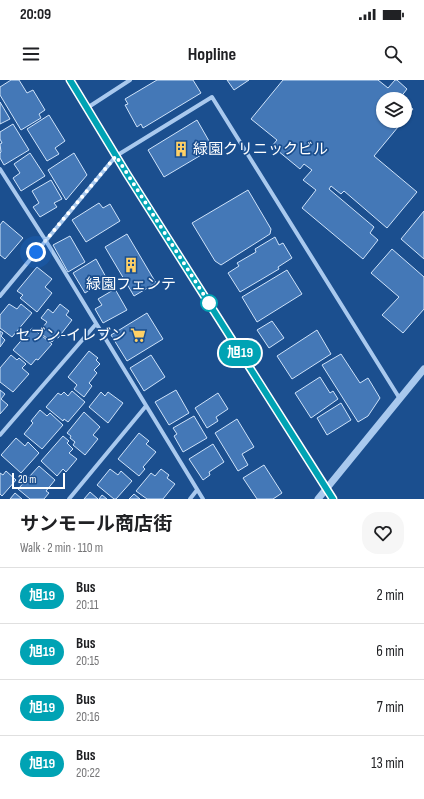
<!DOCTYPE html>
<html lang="en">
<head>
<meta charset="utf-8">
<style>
	:root { --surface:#fff; --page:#f6f6f6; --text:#202124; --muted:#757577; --line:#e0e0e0 }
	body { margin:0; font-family:"Sofia Sans Condensed","Noto Sans JP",sans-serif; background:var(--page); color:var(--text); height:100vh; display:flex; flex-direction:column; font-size:15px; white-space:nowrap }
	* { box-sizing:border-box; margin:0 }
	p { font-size:13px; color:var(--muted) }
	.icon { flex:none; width:22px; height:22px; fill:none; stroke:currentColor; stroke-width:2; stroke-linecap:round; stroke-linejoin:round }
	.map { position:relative; height:419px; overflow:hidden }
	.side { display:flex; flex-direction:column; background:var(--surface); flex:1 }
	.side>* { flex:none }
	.badge { padding:0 8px; border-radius:13px; font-size:14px; line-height:26px }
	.buttons { position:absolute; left:376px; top:12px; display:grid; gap:8px }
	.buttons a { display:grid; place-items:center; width:36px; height:36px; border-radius:50%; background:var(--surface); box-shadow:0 1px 3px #0004; font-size:20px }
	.scale { position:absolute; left:12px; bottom:10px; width:53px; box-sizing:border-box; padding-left:4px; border:2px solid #fff; border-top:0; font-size:11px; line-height:14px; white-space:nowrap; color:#fff; -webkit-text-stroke:3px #1b4f8f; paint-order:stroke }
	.you { position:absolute; width:20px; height:20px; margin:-10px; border:3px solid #fff; border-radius:50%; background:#1a73e8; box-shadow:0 0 0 6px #1a73e833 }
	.map>.badge { position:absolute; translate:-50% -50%; box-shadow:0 0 0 2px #fff }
	.round { display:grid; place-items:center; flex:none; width:42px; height:42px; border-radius:16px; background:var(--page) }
	.overview { display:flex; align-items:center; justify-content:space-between; height:68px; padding:0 20px }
	h1 { font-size:19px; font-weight:700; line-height:30px }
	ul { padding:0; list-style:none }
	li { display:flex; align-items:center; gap:12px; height:56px; padding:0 20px; border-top:1px solid var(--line) }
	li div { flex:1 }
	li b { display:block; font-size:15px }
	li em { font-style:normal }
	li .badge { min-width:44px; font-weight:700; text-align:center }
	.status { display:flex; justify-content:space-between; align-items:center; height:28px; padding:0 20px; background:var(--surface); direction:ltr }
	.status svg { height:11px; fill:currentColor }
	header { display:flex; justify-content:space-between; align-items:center; height:52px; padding:0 20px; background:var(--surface); font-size:18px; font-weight:700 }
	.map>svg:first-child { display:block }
</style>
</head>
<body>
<div class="status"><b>20:09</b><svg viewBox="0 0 49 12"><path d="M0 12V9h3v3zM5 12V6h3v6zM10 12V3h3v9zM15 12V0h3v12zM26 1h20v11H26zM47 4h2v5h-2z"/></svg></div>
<header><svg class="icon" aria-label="menu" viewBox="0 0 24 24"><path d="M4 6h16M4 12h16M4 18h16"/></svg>Hopline<svg class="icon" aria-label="search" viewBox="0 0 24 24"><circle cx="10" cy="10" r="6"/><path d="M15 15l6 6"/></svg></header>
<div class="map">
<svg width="424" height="419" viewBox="0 0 424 419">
	<rect width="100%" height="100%" fill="#1b4f8f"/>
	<!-- building -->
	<path fill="#4478b7" stroke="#cfe3fa" d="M11 0H19L27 13 33 10 45 30 39 34 41 38 21 50 0 15V7Z
		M157 0H193L201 13 143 48 141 44 137 47 125 25 128 24 125 19Z
		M227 0H249L234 10Z
		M283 0H378L388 8 395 0H397L407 9 400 18 401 19H383V41H403L374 76 417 112 387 148 344 111 341 114 331 106 329 109 374 147 370 153 378 160 363 179 302 128 316 110 303 100 312 90 304 84 300 89 272 66 277 60 251 39Z
		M0 22 10 39 0 44Z
		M405 23 413 29 405 39Z
		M49 35 65 61 55 68 59 74 47 81 27 49Z
		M197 40 213 68 164 97 148 70Z
		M13 44 29 70 4 85 0 78V73L1 72 0 64 2 63 0 59V52Z
		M30 73 45 96 21 111 13 98 20 93 14 84Z
		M74 73 87 95 66 120 48 90Z
		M51 100 62 119 54 123 57 127 40 137 33 127 39 123 32 111Z
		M248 110 271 149 270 154 221 185 215 181 192 143Z
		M99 123 103 128 110 124 120 141 86 162 72 140Z
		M424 131V179L401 159Z
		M3 141 23 158 5 179 0 175V145Z
		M127 154 156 203 134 216 105 167Z
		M70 156 85 182 68 192 53 165Z
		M275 157 279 165 283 163 292 178 278 187 279 189 240 212 228 193 239 186 237 183 256 172 255 169Z
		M392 169 424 197V229L403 253 382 235 399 217 371 193Z
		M96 179 107 199 85 213 73 193Z
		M37 187 52 199 45 207 52 213 37 232 20 218 23 215 17 211Z
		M287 190 302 214 257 242 242 217Z
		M115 209 127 230 103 243 95 229 102 225 98 219Z
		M9 224 17 229 21 224 32 233 12 257 0 248V235Z
		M60 224 69 231 66 235 72 240 58 258 56 257 52 262 39 252 47 242 41 238 48 229 53 233Z
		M147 233 163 259 127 281 111 255Z
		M272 241 284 258 269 268 257 250Z
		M32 248 52 264 38 280 36 279 31 285 13 270Z
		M317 250 331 274 292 299 277 276Z
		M0 251 3 253 1 256 5 260 0 267Z
		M89 271 98 278 96 280 100 284 94 290 97 293 89 303 92 306 84 317 74 309 77 305 68 297Z
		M341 274 360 303 368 298 380 318 368 336 358 342 322 285Z
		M11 275 17 280 19 278 26 284 22 288 29 294 13 312 0 302V288Z
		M151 275 165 297 144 311 130 288Z
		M320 297 330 313 333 311 338 319 311 338 295 313Z
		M0 310 5 314 1 319 8 325 0 334Z
		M176 310 189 333 169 345 155 322Z
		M72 311 85 322 68 342 64 339 63 341 46 327 58 313 61 315 64 312 68 316Z
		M101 312 105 316 108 312 123 323 108 343 89 327Z
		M218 313 228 329 216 337 218 341 207 348 195 328Z
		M341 323 351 340 327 355 317 338Z
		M40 330 47 336 50 333 63 345 42 369 24 354 33 343 31 341Z
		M84 332 100 347 93 355 98 359 85 375 73 365 75 362 70 358 71 356 67 353Z
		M194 336 207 358 183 372 174 356 177 354 173 348Z
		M237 339 254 367 242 374 248 385 238 391 215 353Z
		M139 353 149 361 146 364 156 372 143 387 145 389 139 396 118 379Z
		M63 356 69 361 67 363 73 369 69 373 77 379 66 392 63 389 57 396 41 381Z
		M16 358 25 366 28 362 39 373 21 393 1 375Z
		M213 364 224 382 209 392 210 395 203 400 189 379Z
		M264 385 282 413 273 419H257L243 398Z
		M39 386 55 400 46 411 49 413 44 419H30L18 409Z
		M110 389 118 395 121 391 132 401 116 419H114L97 405Z
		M161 389 169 395 167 398 175 404 163 419H147L136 411 151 393 155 396Z
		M6 391 16 400 2 416 0 414V393L3 395Z
		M90 412 98 419H84Z
		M15 413 22 419H10Z
		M134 414 140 419H129Z
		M102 415 107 419H99Z"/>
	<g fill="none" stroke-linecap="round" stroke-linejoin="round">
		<!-- minor -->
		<path stroke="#a9c9ee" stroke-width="4" d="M87 28 130 0
			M0 89 46 161 203 419
			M0 216 116 76 212 17 400 319
			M0 355 96 244
			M69 419 146 326
			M190 419 197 410"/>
		<!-- tertiary -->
		<path stroke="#a9c9ee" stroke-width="7" d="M70 0 127 94 333 419
			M318 419 424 289"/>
	</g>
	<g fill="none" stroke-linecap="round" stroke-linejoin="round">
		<!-- line casing -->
		<g stroke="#fff" stroke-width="9">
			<path id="line" d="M70 0 127 94 333 419"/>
		</g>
		<!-- line -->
		<use href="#line" stroke="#00a3b4" stroke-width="6"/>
		<!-- walk -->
		<path stroke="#fff" stroke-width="4" stroke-dasharray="0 7.2" d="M36 172 116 76 209 223"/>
	</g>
	<!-- icons -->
	<defs>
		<g id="building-bare" transform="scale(1.2)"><path d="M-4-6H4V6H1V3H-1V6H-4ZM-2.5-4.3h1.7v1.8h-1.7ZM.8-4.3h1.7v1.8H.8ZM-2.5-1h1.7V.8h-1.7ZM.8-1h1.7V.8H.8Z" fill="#ffd166" stroke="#1b4f8f" stroke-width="2.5" paint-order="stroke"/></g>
		<g id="supermarket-bare" transform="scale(1.2)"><path d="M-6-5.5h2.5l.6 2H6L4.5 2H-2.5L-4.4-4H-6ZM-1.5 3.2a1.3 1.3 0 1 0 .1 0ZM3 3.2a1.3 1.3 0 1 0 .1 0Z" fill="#ffd166" stroke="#1b4f8f" stroke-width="2.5" paint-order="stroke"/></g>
	</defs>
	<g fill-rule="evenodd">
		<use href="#building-bare" x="181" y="69"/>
		<use href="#building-bare" x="131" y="185"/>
		<use href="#supermarket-bare" x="138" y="255"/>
	</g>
	<!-- markers -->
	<circle fill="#fff" stroke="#00a3b4" stroke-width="2" cx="209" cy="223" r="8"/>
	<g text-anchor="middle" stroke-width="3.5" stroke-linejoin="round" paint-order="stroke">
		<!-- poi labels -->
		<g font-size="15" fill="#fff" stroke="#1b4f8f" text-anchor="start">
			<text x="193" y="74">緑園クリニックビル</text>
			<text x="131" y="209" text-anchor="middle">緑園フェンテ</text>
			<text x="126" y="260" text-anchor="end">セブン-イレブン</text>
		</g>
	</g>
</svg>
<div class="buttons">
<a><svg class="icon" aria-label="layers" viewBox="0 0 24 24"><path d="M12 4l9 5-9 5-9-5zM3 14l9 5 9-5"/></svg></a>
</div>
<div class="scale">20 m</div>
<div class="you" style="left:36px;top:172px"></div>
<b class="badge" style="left:240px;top:273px;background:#00a3b4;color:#fff">旭19</b>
</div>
<section class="side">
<div class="overview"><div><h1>サンモール商店街</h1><p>Walk · 2 min · 110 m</p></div><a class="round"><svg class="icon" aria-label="heart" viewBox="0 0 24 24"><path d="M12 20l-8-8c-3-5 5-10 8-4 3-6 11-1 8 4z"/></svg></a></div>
<ul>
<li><span class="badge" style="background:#00a3b4;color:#fff">旭19</span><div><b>Bus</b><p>20:11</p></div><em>2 min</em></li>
<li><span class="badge" style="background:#00a3b4;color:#fff">旭19</span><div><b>Bus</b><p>20:15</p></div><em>6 min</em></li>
<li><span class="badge" style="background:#00a3b4;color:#fff">旭19</span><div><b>Bus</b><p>20:16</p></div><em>7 min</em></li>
<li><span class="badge" style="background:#00a3b4;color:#fff">旭19</span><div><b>Bus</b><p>20:22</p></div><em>13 min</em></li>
</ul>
</section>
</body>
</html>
